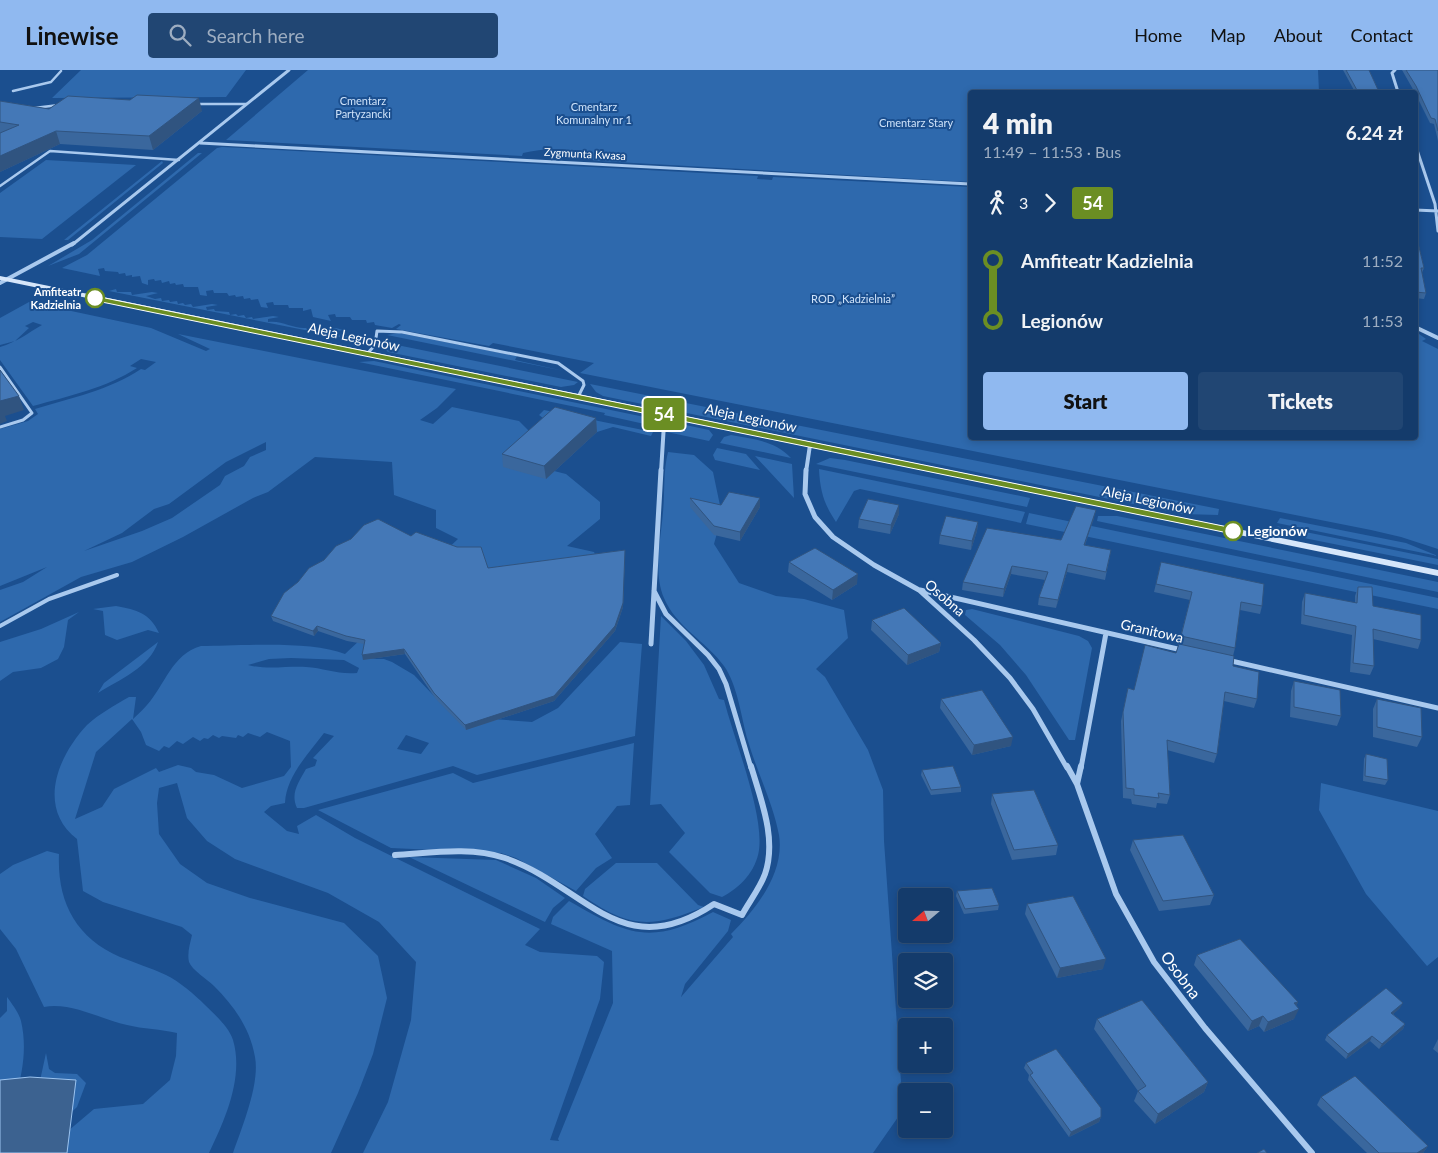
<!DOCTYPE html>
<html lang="en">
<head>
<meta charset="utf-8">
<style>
	:root { --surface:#143b6b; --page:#214673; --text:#f1f3f6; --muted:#9dadc1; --line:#33557e; --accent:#90b9f0 }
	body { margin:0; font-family:Lato,sans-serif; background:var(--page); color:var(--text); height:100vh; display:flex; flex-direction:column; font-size:19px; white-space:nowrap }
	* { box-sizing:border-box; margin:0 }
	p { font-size:16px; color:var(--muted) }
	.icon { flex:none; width:28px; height:28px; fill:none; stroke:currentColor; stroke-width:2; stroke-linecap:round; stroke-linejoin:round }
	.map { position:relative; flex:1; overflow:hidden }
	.side { position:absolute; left:968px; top:20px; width:450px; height:350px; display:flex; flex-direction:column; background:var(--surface); border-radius:5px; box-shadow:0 2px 8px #0003,0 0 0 1px var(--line) }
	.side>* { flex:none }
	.badge { padding:0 10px; border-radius:4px; font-size:18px; line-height:32px }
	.needle { width:32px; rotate:250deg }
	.tools { position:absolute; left:898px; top:818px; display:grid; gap:10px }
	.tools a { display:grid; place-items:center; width:55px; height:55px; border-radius:5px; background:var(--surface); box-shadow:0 2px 8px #0003,0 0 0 1px var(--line); font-size:25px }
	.map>.badge { position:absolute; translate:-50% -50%; box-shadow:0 0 0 2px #fff }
	.legs { display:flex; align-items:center; gap:8px; height:55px; padding:0 15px; font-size:16px }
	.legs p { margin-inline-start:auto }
	.summary { display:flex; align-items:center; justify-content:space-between; height:85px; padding:0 15px }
	h1 { font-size:28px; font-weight:800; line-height:38px }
	.action { display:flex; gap:10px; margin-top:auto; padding:10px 15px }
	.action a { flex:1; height:58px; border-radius:5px; background:var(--accent); color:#111; font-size:20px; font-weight:800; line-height:58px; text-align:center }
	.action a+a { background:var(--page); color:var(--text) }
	ul { padding:0 15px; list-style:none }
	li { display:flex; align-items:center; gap:18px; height:60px; font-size:19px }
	li i { display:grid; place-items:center; width:8px; height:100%; margin:0 6px; background:currentColor }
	li i::after { content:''; width:12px; height:12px; margin:-6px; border:4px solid; border-radius:50%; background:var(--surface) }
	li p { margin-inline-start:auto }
	li:first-child i { background:linear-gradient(#0000 50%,currentColor 0) }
	li:last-child i { background:linear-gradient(currentColor 50%,#0000 0) }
	header { display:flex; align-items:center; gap:30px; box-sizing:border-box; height:70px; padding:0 25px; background:var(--accent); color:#111 }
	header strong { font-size:24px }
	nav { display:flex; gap:28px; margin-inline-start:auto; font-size:18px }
	.search { width:350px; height:45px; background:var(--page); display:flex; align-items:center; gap:12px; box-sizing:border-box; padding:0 18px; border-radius:5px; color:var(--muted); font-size:19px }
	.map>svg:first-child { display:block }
</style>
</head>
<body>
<header>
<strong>Linewise</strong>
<div class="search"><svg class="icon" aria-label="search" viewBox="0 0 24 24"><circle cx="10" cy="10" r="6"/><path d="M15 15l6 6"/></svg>Search here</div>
<nav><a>Home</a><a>Map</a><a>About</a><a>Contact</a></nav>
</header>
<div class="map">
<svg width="1438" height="1083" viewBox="0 0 1438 1083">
	<rect width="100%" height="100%" fill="#1b4f8f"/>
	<!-- green -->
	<path fill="#2e69ad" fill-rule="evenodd" d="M81 0H246L226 27 52 28Z
		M308 0H1318L1319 22H970V112L598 91C588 90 581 84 571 81 556 77 538 80 523 83L522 86 226 70Z
		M222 77 758 106 757 109 772 110 773 107 970 117V368H1415V261L1426 269 1422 271 1438 279V479L1401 467 1371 460 580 303 594 293 493 273 489 276 396 259 401 255 399 254 392 258 375 255 374 252 367 253 366 250H352L350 247H336L335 244 328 245 331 251 313 247 311 239 303 241V238H289L288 235H274L273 232 266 233 268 238 261 237 258 229 251 230 250 228 244 229 243 226 236 227 235 225 229 226 227 223H214L213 220 206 221 207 226 200 225 198 217H184L183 214 176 215 175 213 170 214 169 211 162 213 161 210 155 211 154 209 148 210V215L142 213 140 206 132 207V205L126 206 125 203 119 204 118 202 105 201 104 198 98 199 100 206 62 198 87 185 217 78Z
		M198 83H202L79 184 48 196 92 170Z
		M46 90 136 95 42 169 0 167V123Z
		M162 91 163 93 68 170H64Z
		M116 219 117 222H131L132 225 152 222 158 223 146 226 155 229 161 228 162 231 169 230 170 232 177 231 178 234 183 233 185 235 191 234 193 237 212 234 218 235 206 237 207 240 214 239 215 241 229 242 230 245 236 244 238 246 244 245 246 248 252 247 253 249 273 246 279 247 268 249V252C282 250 293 259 306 258L308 260 315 259 317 262 336 258 343 260 331 262 332 265 339 264 340 267 347 266 348 268 368 266 350 269 109 221Z
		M29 232 151 258 206 281 210 279 178 264 456 319 437 338 420 350 433 354 452 337 519 351 536 368 554 401 566 404 600 432V449L567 476 594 482 597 488 488 503 444 482 458 469 436 458V440L394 425 392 392 315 387 268 422 253 428 183 467 132 492 81 507 0 552V520L23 512 47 497 0 516V359L28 351 38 344 35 339C71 328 110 320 141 299L145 300 156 292 141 289 130 296 137 298C106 318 69 326 33 336L0 290V277C17 272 28 263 42 255L33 252 25 256 29 258 15 271 0 275V248ZM266 372V380L250 387 244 396 225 406 220 415 172 448 142 461 84 481 122 463 154 439 169 434 226 392Z
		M399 263 517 286 515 290 564 301 387 265Z
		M386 273 397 275 578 312 574 315 561 317 388 282 385 279Z
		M374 291 659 350 658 357 604 345 605 343 359 292Z
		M590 314 1219 439 1218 445 1183 444 603 326 596 322Z
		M544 340 653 362 651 366 613 357 597 362 551 354 539 345Z
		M676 353 709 360 713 365 709 371 667 362 670 355Z
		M731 365C753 369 776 371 791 388L720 373 724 367Z
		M717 378 746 384 760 400 715 390 713 385Z
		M668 382 694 385 713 402 722 445 714 474 739 513 776 526 804 529 844 540 848 568 816 599 825 607 868 680 883 720 884 771 903 1040 873 1083H363L388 1032 411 950 416 892 379 852 328 823 235 789 207 771 187 748 177 713 159 718 157 733 159 764 180 794 207 813 250 828 344 853 378 886 387 928 373 984 358 1023 331 1083H233C242 1057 260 1014 255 987 250 958 234 936 214 916 207 909 192 900 189 892 187 883 190 874 192 865L182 857 103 832 83 821 77 769C37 738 57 687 87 655 99 644 115 635 129 627H136L133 649C138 644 143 640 147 635 165 615 172 584 201 576 240 576 310 570 345 584L361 569H367L370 589H384L392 592 414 605 434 626 493 649 532 652 558 638 620 572 642 574 635 666 477 705 453 696 304 738H297C290 723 299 712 306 699L315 696 317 690 313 688 334 666 324 663C308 684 286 707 285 733L271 736 264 742 287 761 299 764 297 756 316 745 355 768 540 859 525 875 540 882 597 886 604 892 600 929 550 1070 559 1071 558 1069 613 933 612 881 551 854 553 847 569 831C628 865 650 876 713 842L731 850 728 861 685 914 681 927 733 867 731 864C756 839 785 803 779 765 773 733 757 702 748 671 741 647 738 616 724 596 706 571 676 557 664 528 653 503 661 468 663 442 665 422 663 402 668 382ZM291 588 344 590 359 598 357 603C339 605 324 598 306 597 287 596 266 600 248 595L269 589ZM132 649 141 662 146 675 159 681 164 676 169 678 177 671 183 674 193 667 200 671 204 668 208 669 213 665 219 668 222 666 236 668 238 665 243 667 248 663 260 667 267 662 290 671 291 697 284 706 242 718 214 705 196 702 191 698 178 695 159 702 156 698 114 719 102 737 75 749 96 682ZM406 665 429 673 421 684 397 679Z
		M755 386 792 394 794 428Z
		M830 388 845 390 1030 428 1027 437 816 394Z
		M819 399 1025 442 1021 453 860 419 854 421 836 452C824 434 820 421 819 399Z
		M1029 443 1438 528V539L1026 454Z
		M1098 446H1117L1438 512V522L1097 451Z
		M1280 448 1406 473 1438 486 1277 453Z
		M1276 456 1438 489V495L1304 468Z
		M116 536C137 540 150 543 159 563L148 560 117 570 105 565 103 541 93 539Z
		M972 539 1079 566 1088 571 1092 578 1075 670H1069L1026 605 1000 575 965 545 966 540Z
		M79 542 68 550 64 577 58 589 41 598 13 602 0 611V572L41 559Z
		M661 546 686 571 704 595 719 629 724 630C734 669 764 743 759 780 756 801 740 818 722 827L710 823 669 782 685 763 661 734 650 735Z
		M158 572C150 597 119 610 98 623L104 613Z
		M634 673 630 735 617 736 595 764 612 788 596 798 576 821 516 788 501 783 391 778 318 740 453 703 473 713Z
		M1321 713 1438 741V887L1427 896 1366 824 1319 740Z
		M47 781 59 784C57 831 75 867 120 887 135 893 151 898 166 905 180 912 194 924 205 935 215 945 229 957 233 970 244 1007 225 1050 209 1083H42L94 1039 143 1034 170 1010 176 986 177 963C161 959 143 959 127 955 100 949 71 932 44 937L16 879 0 859V804L13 795Z
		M409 787 496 790 536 808 565 828 553 838 545 852Z
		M616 793H657L698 835 704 837C651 858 631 859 583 826L585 819Z
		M7 927C12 934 19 943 21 951 31 993 13 1035 0 1074V948L7 941Z
		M46 983 49 999 55 1003 77 1004 86 1013 77 1037 52 1061 33 1043Z"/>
	<!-- water -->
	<path fill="#3c6290" stroke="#9cc4f0" d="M30 1007 76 1010 67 1083H0V1010Z"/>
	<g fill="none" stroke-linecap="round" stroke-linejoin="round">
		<!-- lane-far2 -->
		<path stroke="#a9c9ee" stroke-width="2.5" d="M13 21 51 12 61 1
			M196 34H246
			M34 38 59 35
			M0 116 50 81 179 90"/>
		<!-- lane-far1 -->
		<path stroke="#a9c9ee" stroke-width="3" d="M367 284 375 275 377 261 402 262 558 293 583 311 584 315 578 327
			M0 297 32 343 23 350 0 357"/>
		<!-- lane -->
		<path stroke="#a9c9ee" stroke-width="4" d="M0 556 49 529 117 505"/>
		<!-- street-far3 -->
		<path stroke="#a9c9ee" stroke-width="3" d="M1395 0 1392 3 1398 22
			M200 73 970 114
			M1415 74 1435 134 1438 161
			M1415 140 1438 141
			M72 175 289 0"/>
		<!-- street-far2 -->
		<path stroke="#a9c9ee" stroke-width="4" d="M0 213 74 173
			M1415 257 1438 268
			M661 402 664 354 670 346
			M806 402 810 375"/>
		<!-- street-far1 -->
		<path stroke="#a9c9ee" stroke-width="5" d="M806 400 805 424 815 447 833 467 874 495 919 520 974 570 1010 608 1033 639 1067 698
			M920 520 1182 580
			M654 521 666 544 708 585 719 599 726 614 751 698
			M651 574 661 400
			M1227 590 1438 638
			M1081 698 1106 563"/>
		<!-- street -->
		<path stroke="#a9c9ee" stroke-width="6" d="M1067 696 1077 714 1116 824 1154 892 1205 958 1312 1083
			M1077 714 1081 696
			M395 785C430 783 470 776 505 788 586 816 621 896 714 834L742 845C749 832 760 818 765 804 777 769 761 730 751 696"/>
		<!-- secondary -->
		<path fill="#d6e6fa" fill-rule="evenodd" d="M0 206 1438 500V506L0 210Z"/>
	</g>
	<!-- wall -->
	<path fill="#3a679d" d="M1343 0H1369L1379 22H1355Z
		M1402 0H1438V71L1434 54 1430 53 1414 21Z
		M0 31 49 39 202 41 153 80 60 74 0 102Z
		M1415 160 1424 198 1422 203 1426 223 1424 229 1415 228Z
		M596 348 597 362 546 409 503 397 502 384Z
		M690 428 721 435 760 437 740 471 714 465 690 437Z
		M899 444 890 464 858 458 859 449Z
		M1094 448 1085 475 1111 480 1105 510 1067 502 1056 538 1038 535 1039 527 1045 510 1011 504 1003 527 962 520 963 512 1061 470Z
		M978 452 977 461 971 480 939 474 940 465Z
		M411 466 457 477 488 498 625 480 623 537 615 561 554 631 466 660 435 628 405 584 363 590 364 574 347 571 318 561 314 566 273 551 271 546Z
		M789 492 857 514 832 530 788 502Z
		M1161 492 1262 536 1260 544 1240 540 1235 578 1233 586V596L1257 629 1254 638 1224 631 1217 684 1214 693 1167 680 1170 725 1167 734 1157 733 1156 738 1132 734 1131 729 1123 728 1121 651 1128 618 1134 620 1176 583 1190 530 1154 522Z
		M1358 517 1373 536 1421 570 1418 579 1373 569 1374 596 1370 605 1350 602 1352 565 1301 554 1302 532 1305 523 1355 533V526Z
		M872 550 941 573 939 582 907 595 871 560Z
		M1294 611 1341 646 1337 656 1290 647 1291 621Z
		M941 629 1011 676 972 685 940 638Z
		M1377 629 1422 667 1417 677 1373 667V639Z
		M1366 684 1388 710 1385 715 1363 711 1364 689Z
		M922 700 961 717V722L931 725 921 705Z
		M992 724 1058 775 1056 785 1012 790 991 734Z
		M1133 770 1214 825 1210 835 1159 841 1130 780Z
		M957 821 999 835 998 840 964 844 956 826Z
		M1027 834 1103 899 1057 908 1025 844Z
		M1197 885 1298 932 1296 936 1294 949 1264 962 1259 956 1248 961 1194 895Z
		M1400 938 1393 944 1405 954 1403 959 1379 979 1370 971 1346 989 1325 970 1327 965Z
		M1097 949 1208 1012 1204 1022 1155 1054 1134 1031 1138 1021 1094 959Z
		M1438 969V983L1433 979Z
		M1026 993 1101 1047 1099 1052 1069 1067 1028 1010 1029 1005 1024 998Z
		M1321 1027 1428 1076 1423 1083H1367L1317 1035Z"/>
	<!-- shaded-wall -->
	<path fill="#305480" d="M199 28 202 41 153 80 149 66Z
		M56 61 60 74 0 102V86Z
		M19 326 24 340 5 346 7 351 0 354V331Z
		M596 348 597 362 546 409 544 396Z
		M760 428V437L740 471V462Z
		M899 435V444L890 464 891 455Z
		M1096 440 1094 448 1082 483 1084 475Z
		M978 452 977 461 971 480 972 471Z
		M625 480 623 537 615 561 554 631 466 660 465 655Z
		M1068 494 1067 502 1056 538 1058 530Z
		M1012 496 1011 504 1003 527 1004 519Z
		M858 504 857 514 832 530 833 520Z
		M317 556 318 561 314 566 313 561Z
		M941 573 939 582 907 595 908 585Z
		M404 579 405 584 363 590 362 585Z
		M1013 667 1011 676 972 685 974 675Z
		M1106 889 1103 899 1057 908 1060 898Z
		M1298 932 1294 941 1299 939 1294 949 1264 962 1268 952 1294 933Z
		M1403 933 1400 938 1389 948 1391 943Z
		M1263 946 1259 956 1248 961 1252 951Z
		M1405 954 1403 959 1379 979 1382 974Z
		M1372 966 1370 971 1346 989 1348 984Z
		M1208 1012 1204 1022 1155 1054 1158 1044Z
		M1101 1047 1099 1052 1069 1067 1071 1062Z
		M1428 1076 1423 1083H1417Z"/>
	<!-- building -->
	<path fill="#4478b7" stroke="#305480" d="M1346 0H1369L1379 22H1358Z
		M1406 0H1438V61L1435 49 1431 48 1416 16Z
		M137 25 199 28 149 66 56 61 0 86V63L19 55 0 52V31L49 39 68 26 130 30Z
		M1415 160 1424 198H1421L1426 223 1415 222Z
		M0 300 19 326 0 331Z
		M555 337 596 348 544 396 502 384Z
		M729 422 760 428 740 462 714 456 690 428 721 435Z
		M868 429 899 435 891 455 859 449Z
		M1076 436 1096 440 1084 475 1111 480 1106 502 1068 494 1058 530 1039 527 1048 502 1012 496 1004 519 963 512 987 458 1061 470Z
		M946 446 978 452 972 471 940 465Z
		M378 449 411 466 416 462 457 477H481L488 498 625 480 623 533 615 556 554 626 465 655 434 623 404 579 362 585 365 570 346 566 317 556 313 561 271 546 284 523 298 512 309 498 324 490 336 476 351 469 364 455Z
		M815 478 858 504 833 520 789 492Z
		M1161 492 1264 514 1262 536 1241 532 1235 578 1181 566 1192 522 1156 514Z
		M1358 517H1372L1373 536 1421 545V570L1373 559 1374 596 1353 593 1356 556 1304 545 1305 523 1357 533Z
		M904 538 941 573 908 585 872 550Z
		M1179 574 1234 586 1233 596 1259 602 1257 629 1225 622 1217 684 1167 670 1170 725 1158 723 1159 728 1134 725V719L1126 718 1123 642 1128 618 1134 620 1145 575 1176 583Z
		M1294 611 1340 620 1341 646 1294 637Z
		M982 620 1013 667 974 675 941 629Z
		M1377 629 1421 638 1422 667 1377 657Z
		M1366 684 1387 689 1388 710 1365 706Z
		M953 696 961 717 931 720 922 700Z
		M1034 720 1058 775 1014 780 992 724Z
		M1183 765 1214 825 1163 831 1133 770Z
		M992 818 999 835 965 839 957 821Z
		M1073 826 1106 889 1060 898 1027 834Z
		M1240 869 1298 932 1294 933 1299 939 1268 952 1263 946 1252 951 1197 885Z
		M1386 918 1403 933 1391 943 1405 954 1382 974 1372 966 1348 984 1327 965Z
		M1142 930 1208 1012 1158 1044 1138 1021 1146 1016 1097 949Z
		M1056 979 1101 1038V1047L1071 1062 1030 1005 1033 1003 1026 993Z
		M1355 1006 1428 1076 1417 1083H1379L1321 1027Z
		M1264 1079 1267 1083H1257Z"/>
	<!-- line-1 -->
	<path fill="#6b8e23" stroke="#fff" d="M95 226 1233 458 1238 461 1233 464 92 230Z"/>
	<!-- markers -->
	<g fill="#fff" stroke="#6b8e23" stroke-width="2.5">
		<circle cx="95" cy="228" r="9"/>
		<circle cx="1233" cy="461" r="9"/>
	</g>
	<g text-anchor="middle" stroke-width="4" stroke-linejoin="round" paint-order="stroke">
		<!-- far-park labels -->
		<g font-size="11" fill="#cfe3fa" stroke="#1b4f8f">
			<text x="363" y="35">Cmentarz<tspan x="363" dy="13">Partyzancki</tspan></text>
			<text x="594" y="41">Cmentarz<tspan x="594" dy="13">Komunalny nr 1</tspan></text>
			<text x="916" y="57">Cmentarz Stary</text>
			<text x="853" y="233">ROD „Kadzielnia”</text>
		</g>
		<!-- far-street labels -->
		<g font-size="11" fill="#fff" stroke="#1b4f8f">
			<text transform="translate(585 84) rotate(3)" y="4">Zygmunta Kwasa</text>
		</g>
		<!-- far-stop labels -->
		<g font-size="11" font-weight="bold" fill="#fff" stroke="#1b4f8f" text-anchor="end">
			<text x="81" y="226">Amfiteatr<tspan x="81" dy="13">Kadzielnia</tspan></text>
		</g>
		<!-- street labels -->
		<g font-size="14" fill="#fff" stroke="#1b4f8f">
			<text transform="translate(354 267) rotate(12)" y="5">Aleja Legionów</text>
			<text transform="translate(751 348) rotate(12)" y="5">Aleja Legionów</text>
			<text transform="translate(1148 430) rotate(12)" y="5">Aleja Legionów</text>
			<text transform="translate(945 528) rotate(41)" y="5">Osobna</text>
			<text transform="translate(1152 561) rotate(13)" y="5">Granitowa</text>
		</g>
		<!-- stop labels -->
		<g font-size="14" font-weight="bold" fill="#fff" stroke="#1b4f8f" text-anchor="start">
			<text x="1247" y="466">Legionów</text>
		</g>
		<!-- near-street labels -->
		<g font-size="16" fill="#fff" stroke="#1b4f8f">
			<text transform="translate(1181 905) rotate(53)" y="6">Osobna</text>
		</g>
	</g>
</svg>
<div class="tools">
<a><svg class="needle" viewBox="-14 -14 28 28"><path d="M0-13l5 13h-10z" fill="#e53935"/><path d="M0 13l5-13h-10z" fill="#9dadc1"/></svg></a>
<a><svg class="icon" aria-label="layers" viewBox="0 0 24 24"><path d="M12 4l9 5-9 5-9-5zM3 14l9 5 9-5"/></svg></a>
<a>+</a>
<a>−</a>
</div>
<b class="badge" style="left:664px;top:344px;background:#6b8e23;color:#fff">54</b>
<section class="side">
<div class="summary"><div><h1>4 min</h1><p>11:49 – 11:53 · Bus</p></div><b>6.24 zł</b></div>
<div class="legs"><svg class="icon" aria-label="walk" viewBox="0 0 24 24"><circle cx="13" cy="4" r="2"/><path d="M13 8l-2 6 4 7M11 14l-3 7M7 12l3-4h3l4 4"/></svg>3<svg class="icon" aria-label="forward" viewBox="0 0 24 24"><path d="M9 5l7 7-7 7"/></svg><b class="badge" style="background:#6b8e23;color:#fff">54</b></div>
<ul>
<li><i style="color:#6b8e23"></i><b>Amfiteatr Kadzielnia</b><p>11:52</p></li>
<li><i style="color:#6b8e23"></i><b>Legionów</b><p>11:53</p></li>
</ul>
<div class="action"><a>Start</a><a>Tickets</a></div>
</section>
</div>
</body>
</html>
